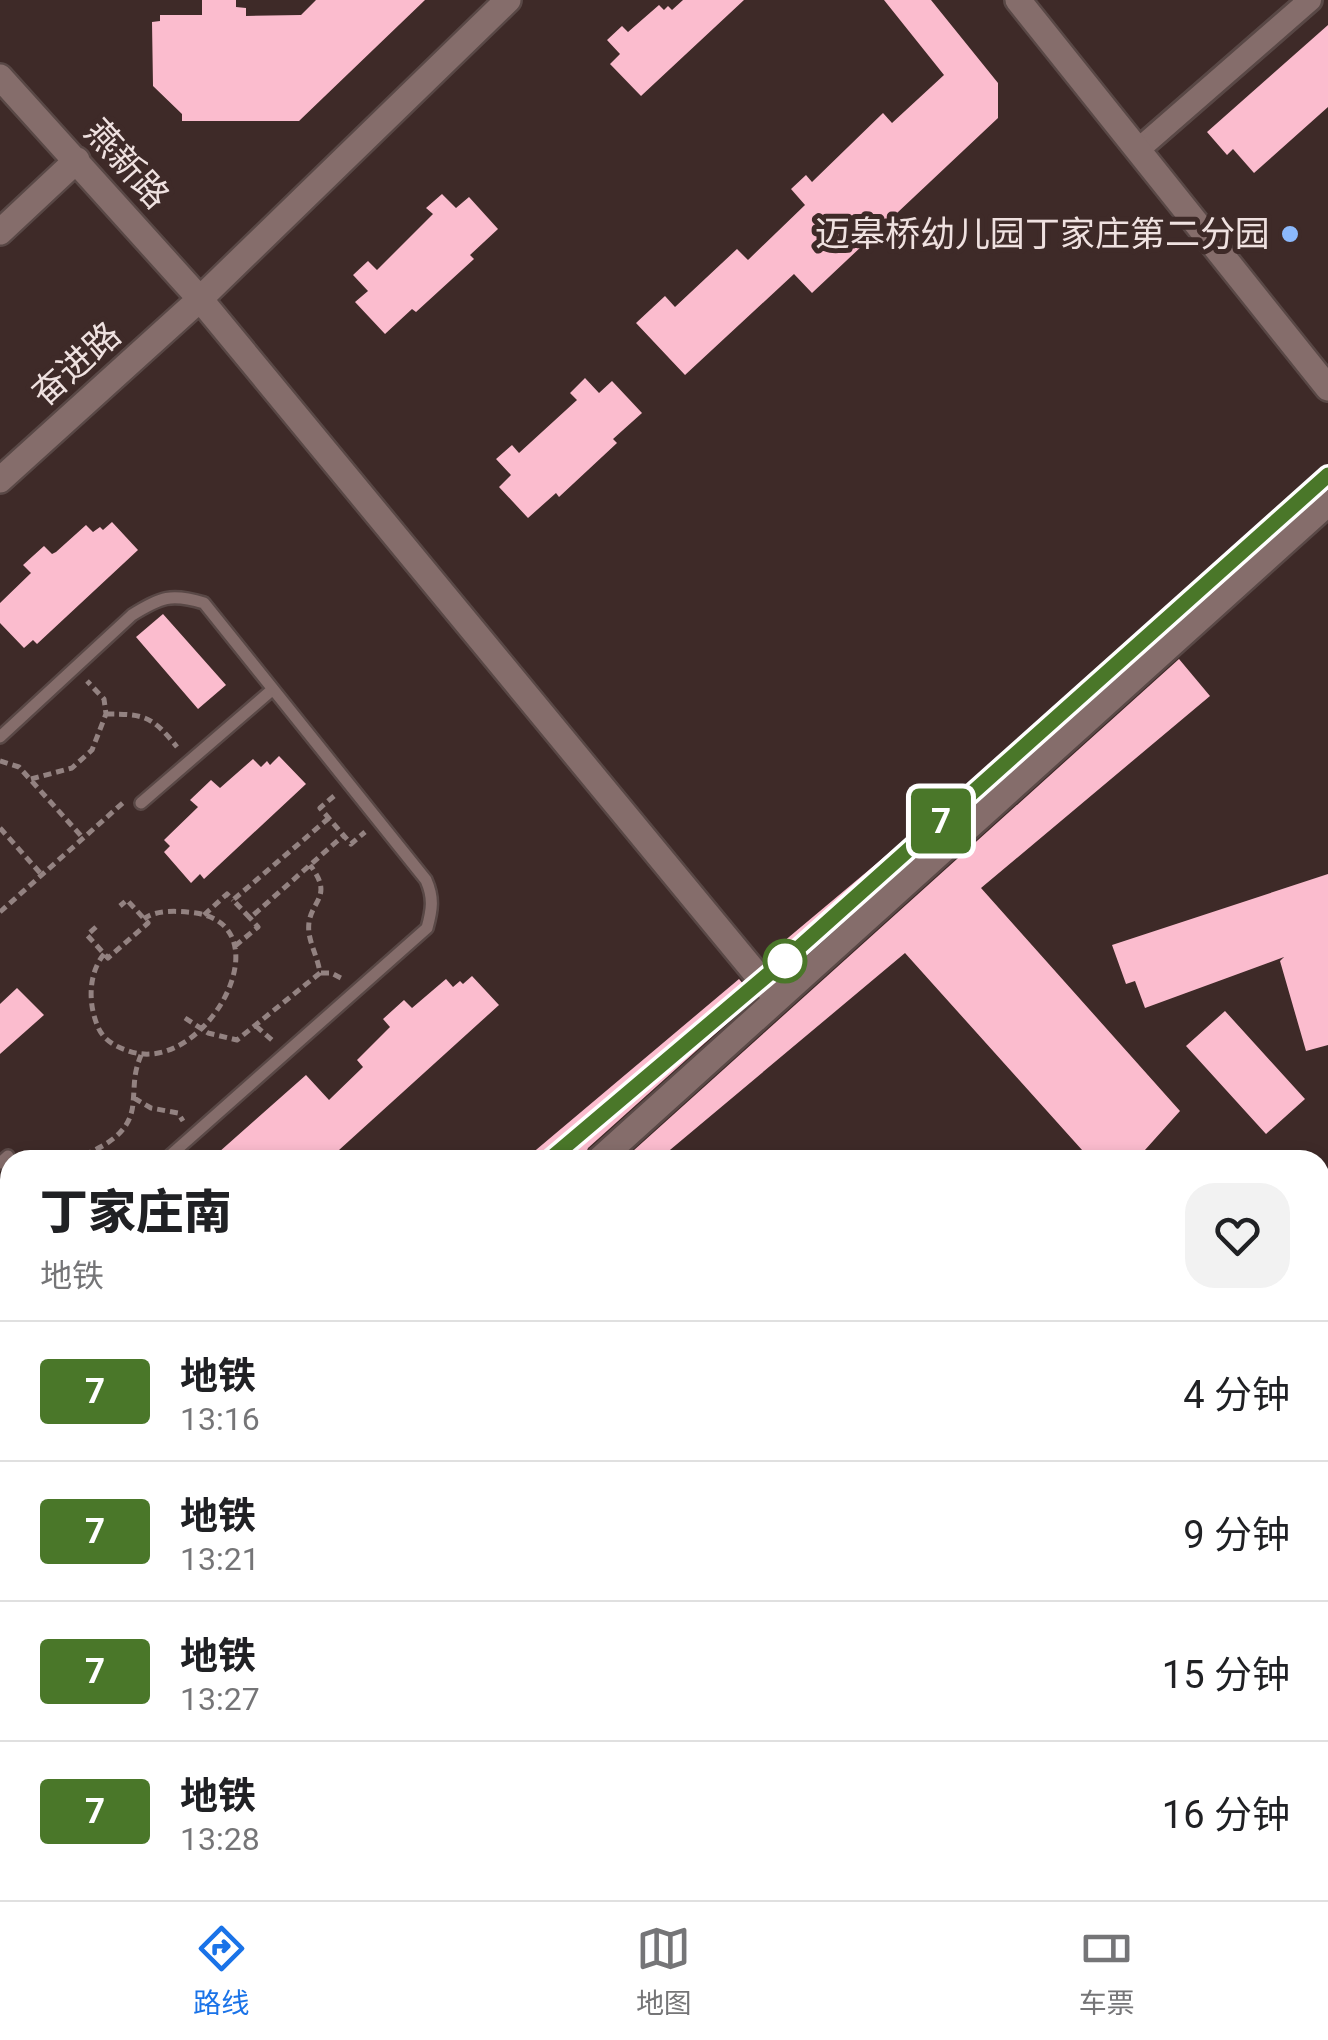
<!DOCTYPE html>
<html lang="zh">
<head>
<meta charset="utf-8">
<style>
	:root { --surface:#fff; --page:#f2f2f2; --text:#202124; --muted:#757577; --line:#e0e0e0; --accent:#1a73e8 }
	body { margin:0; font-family:Roboto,"Noto Sans SC",sans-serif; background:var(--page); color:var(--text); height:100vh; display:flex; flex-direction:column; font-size:38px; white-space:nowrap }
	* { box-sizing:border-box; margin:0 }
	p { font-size:32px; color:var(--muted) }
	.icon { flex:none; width:55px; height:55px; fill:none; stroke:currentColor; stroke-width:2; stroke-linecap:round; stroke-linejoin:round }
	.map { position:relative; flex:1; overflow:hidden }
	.panel { position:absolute; left:0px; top:1150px; width:1330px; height:750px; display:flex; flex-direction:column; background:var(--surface); border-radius:30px 30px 0 0; box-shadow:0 5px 15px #0003 }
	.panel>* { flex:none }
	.badge { padding:0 20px; border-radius:8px; font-size:35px; line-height:65px }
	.map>.badge { position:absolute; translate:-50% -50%; box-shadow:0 0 0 5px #fff }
	.round { display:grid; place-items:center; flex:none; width:105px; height:105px; border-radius:30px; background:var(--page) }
	.headline { display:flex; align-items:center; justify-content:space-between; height:170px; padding:0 40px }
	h1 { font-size:48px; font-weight:800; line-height:75px }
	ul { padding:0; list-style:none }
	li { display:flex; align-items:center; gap:30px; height:140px; padding:0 40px; border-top:2px solid var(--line) }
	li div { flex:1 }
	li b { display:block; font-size:38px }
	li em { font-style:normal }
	li .badge { min-width:110px; font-weight:700; text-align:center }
	.menu { display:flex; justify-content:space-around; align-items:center; height:140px; border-top:2px solid var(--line); background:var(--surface); font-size:28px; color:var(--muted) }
	.menu a { display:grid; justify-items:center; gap:5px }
	.menu .active { color:var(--accent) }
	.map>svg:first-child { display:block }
</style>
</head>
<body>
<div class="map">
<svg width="1328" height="1900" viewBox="0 0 1328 1900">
	<rect width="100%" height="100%" fill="#3e2a28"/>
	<!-- green -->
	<path fill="#4d3819" d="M1328 1525V1900H1251L1249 1890H1320V1533Z"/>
	<!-- building -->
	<path fill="#fbbcce" d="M202 0H236V7L246 8V16L301 15 316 0H425L299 121H182V114L153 86 152 22 160 21V15H202Z
		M683 0H744L641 96 610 64 620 54 607 40 622 26 628 32 659 5 664 10 668 6 672 10Z
		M884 0H931L998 83V118L812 293 794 274 685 375 636 323 665 296 675 307 737 249 748 260 805 205 791 189 806 175 812 182 883 113 892 123 944 75Z
		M1328 25V107L1254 173 1233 149 1227 155 1207 132Z
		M442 194 456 208 469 197 498 229 470 255 474 259 416 312 412 309 385 334 355 302 368 291 353 275 368 261 377 270 433 214 426 208Z
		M585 378 599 393 612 381 642 413 613 439 617 443 559 497 556 493 528 518 499 487 511 475 496 459 512 445 519 453 577 400 570 393Z
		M112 522 138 550 37 644 33 640 24 648 0 623V603L31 573 23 565 44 546 52 554 56 552 86 525 93 532 100 527 103 530Z
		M163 614 226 685 198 709 136 637Z
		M1155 630 1158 634 779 976 764 958Z
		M1179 659 1210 696 981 888 1180 1111 1136 1160H1091L905 953 658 1160H623Z
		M279 756 306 784 204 879 200 874 191 883 164 852 170 846 164 840 198 807 190 800 211 780 220 788 253 759 261 767 267 761 270 765Z
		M1328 874V1045L1306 1051 1280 961 1284 957 1145 1008 1135 981 1126 984 1112 945Z
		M472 976 499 1005 328 1160H210L306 1075 329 1100 363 1067 357 1060 390 1027 383 1019 404 1000 412 1008 446 979 453 987 460 981 463 984Z
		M739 979 755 998 588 1148 583 1160H524Z
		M17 988 44 1015 0 1054V1004Z
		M1225 1011 1305 1099 1266 1134 1186 1046Z"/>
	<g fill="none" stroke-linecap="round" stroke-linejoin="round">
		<!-- service casing -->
		<g stroke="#594846" stroke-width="16">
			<path id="service" d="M0 737 132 615C161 597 171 593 204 603L426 880C434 898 432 910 427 928L165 1160
				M141 803 273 689
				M0 1163 8 1156
				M0 1204 10 1213"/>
		</g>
		<!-- minor casing -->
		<g stroke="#594846" stroke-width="28">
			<path id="minor" d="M1138 150 1310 0"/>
		</g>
		<!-- tertiary casing -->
		<g stroke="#594846" stroke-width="30">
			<path id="tertiary" d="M1018 0 1328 388
				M0 77 200 299 776 998
				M0 232 77 160
				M0 480 200 299 508 0
				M599 1160 1328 503
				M0 1334 10 1345
				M0 1699 10 1691"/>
		</g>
		<!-- path -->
		<path stroke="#938281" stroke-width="5" stroke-dasharray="8 5" stroke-linecap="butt" d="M106 714C145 714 152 716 177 747
			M0 761 19 767 83 838
			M31 779 72 768 92 750 106 714 104 699 87 681
			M334 796 320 808 351 844 365 832
			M329 818 233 900 250 918 344 835
			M0 828 42 875
			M0 912 125 801
			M204 915 227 894 233 900
			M96 927 87 935 108 958 148 923 127 900 120 906
			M235 946 258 927 250 918
			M104 954C88 974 88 1004 98 1027 103 1039 114 1046 126 1050 202 1081 288 928 196 913 181 911 156 909 144 919
			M321 973H331L343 979
			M185 1018 208 1033 237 1040 320 973C318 959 311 946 309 933 305 901 337 900 310 865
			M256 1026 273 1041
			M134 1098 151 1108 178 1113 183 1121
			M72 1160C99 1149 131 1136 133 1103 135 1083 133 1075 141 1055"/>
		<!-- service -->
		<use href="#service" stroke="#856d6b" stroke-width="11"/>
		<!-- minor -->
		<use href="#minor" stroke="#856d6b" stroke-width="22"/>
		<!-- tertiary -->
		<use href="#tertiary" stroke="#856d6b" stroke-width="25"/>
	</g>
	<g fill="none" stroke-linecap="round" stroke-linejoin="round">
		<!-- line casing -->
		<g stroke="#fff" stroke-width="22">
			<path id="line" d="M549 1160 784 961 1328 475"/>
		</g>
		<!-- line -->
		<use href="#line" stroke="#4a7729" stroke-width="15"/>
	</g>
	<!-- markers -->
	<circle fill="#8cb9fc" stroke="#3e2a28" stroke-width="4" cx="1290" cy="234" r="10"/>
	<circle fill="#fff" stroke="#4a7729" stroke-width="5" cx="785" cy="961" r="20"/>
	<g text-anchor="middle" stroke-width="10" stroke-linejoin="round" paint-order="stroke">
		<!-- street labels -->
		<g font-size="35" fill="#efe1e0" stroke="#3e2a28">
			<text transform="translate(127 164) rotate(48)" y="12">燕新路</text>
			<text transform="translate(76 364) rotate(-42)" y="12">奋进路</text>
		</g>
		<!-- poi labels -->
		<g font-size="35" fill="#efe1e0" stroke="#3e2a28" text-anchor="end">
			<text x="1270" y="246">迈皋桥幼儿园丁家庄第二分园</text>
		</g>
	</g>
</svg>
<b class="badge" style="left:941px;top:821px;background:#4a7729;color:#fff">7</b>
<section class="panel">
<div class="headline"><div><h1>丁家庄南</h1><p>地铁</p></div><a class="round"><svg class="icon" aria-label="heart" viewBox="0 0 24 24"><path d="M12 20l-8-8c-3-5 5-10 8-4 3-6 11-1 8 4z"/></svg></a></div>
<ul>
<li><span class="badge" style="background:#4a7729;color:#fff">7</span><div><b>地铁</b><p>13:16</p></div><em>4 分钟</em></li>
<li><span class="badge" style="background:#4a7729;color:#fff">7</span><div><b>地铁</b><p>13:21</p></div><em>9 分钟</em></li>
<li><span class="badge" style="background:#4a7729;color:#fff">7</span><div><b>地铁</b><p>13:27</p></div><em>15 分钟</em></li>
<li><span class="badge" style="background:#4a7729;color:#fff">7</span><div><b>地铁</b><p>13:28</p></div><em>16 分钟</em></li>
</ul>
</section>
</div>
<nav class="menu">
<a class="active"><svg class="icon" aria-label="directions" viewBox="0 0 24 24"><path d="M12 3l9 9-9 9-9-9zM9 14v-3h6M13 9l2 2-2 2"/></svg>路线</a>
<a><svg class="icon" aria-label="map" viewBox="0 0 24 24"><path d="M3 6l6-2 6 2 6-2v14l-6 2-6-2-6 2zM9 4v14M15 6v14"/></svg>地图</a>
<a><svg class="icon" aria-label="tickets" viewBox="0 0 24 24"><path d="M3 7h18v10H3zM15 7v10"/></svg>车票</a>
</nav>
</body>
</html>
